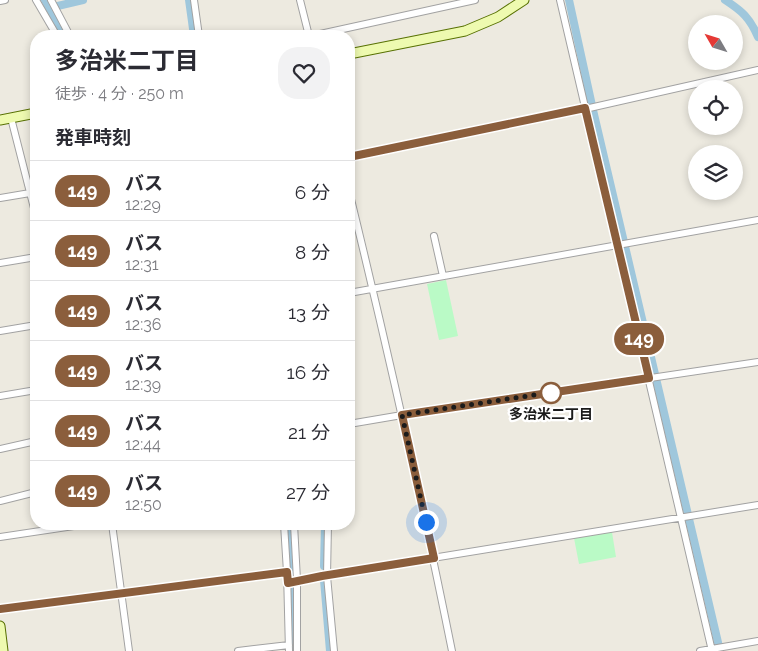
<!DOCTYPE html>
<html lang="ja">
<head>
<meta charset="utf-8">
<style>
	:root { --surface:#fff; --page:#f2f2f3; --text:#2b2b33; --muted:#7c7c81; --line:#e1e1e2 }
	body { margin:0; font-family:Raleway,"Noto Sans JP",sans-serif; background:var(--page); color:var(--text); height:100vh; display:flex; flex-direction:column; font-size:19px; white-space:nowrap }
	* { box-sizing:border-box; margin:0 }
	p { font-size:16px; color:var(--muted) }
	.icon { flex:none; width:28px; height:28px; fill:none; stroke:currentColor; stroke-width:2; stroke-linecap:round; stroke-linejoin:round }
	.map { position:relative; flex:1; overflow:hidden }
	.sheet { position:absolute; left:30px; top:30px; width:325px; height:500px; display:flex; flex-direction:column; background:var(--surface); border-radius:20px; box-shadow:0 2px 8px #0003 }
	.sheet>* { flex:none }
	.badge { padding:0 10px; border-radius:16px; font-size:18px; line-height:32px }
	.needle { width:32px; rotate:309deg }
	.tools { position:absolute; left:688px; top:15px; display:grid; gap:10px }
	.tools a { display:grid; place-items:center; width:55px; height:55px; border-radius:50%; background:var(--surface); box-shadow:0 2px 8px #0003; font-size:25px }
	.you { position:absolute; width:25px; height:25px; margin:-12px; border:4px solid #fff; border-radius:50%; background:#1a73e8; box-shadow:0 0 0 8px #1a73e833 }
	.map>.badge { position:absolute; translate:-50% -50%; box-shadow:0 0 0 2px #fff }
	h2 { padding:0 25px; font-size:19px; line-height:45px }
	.round { display:grid; place-items:center; flex:none; width:52px; height:52px; border-radius:20px; background:var(--page) }
	.head { display:flex; align-items:center; justify-content:space-between; height:85px; padding:0 25px }
	h1 { font-size:24px; font-weight:700; line-height:38px }
	ul { padding:0; list-style:none }
	li { display:flex; align-items:center; gap:15px; height:60px; padding:0 25px; border-top:1px solid var(--line) }
	li div { flex:1 }
	li b { display:block; font-size:19px }
	li em { font-style:normal }
	li .badge { min-width:55px; font-weight:700; text-align:center }
	.map>svg:first-child { display:block }
</style>
</head>
<body>
<div class="map">
<svg width="758" height="651" viewBox="0 0 758 651">
	<rect width="100%" height="100%" fill="#edeae0"/>
	<!-- park -->
	<path fill="#bafac6" d="M446 280 458 336 439 340 427 284Z
		M611 526 616 557 579 564 573 533Z"/>
	<g fill="none" stroke-linecap="round" stroke-linejoin="round">
		<!-- canal -->
		<path stroke="#9fc7dc" stroke-width="8" d="M45 0 65 36
			M189 0 194 36
			M569 0 593 110 720 651
			M725 0C742 11 750 18 758 37
			M49 8 83 0
			M290 524 293 597V651
			M324 566 325 524
			M324 580 330 651"/>
		<!-- street casing -->
		<g stroke="#a2a2a2" stroke-width="8">
			<path id="street" d="M36 0 57 36
				M51 0 70 36
				M194 0 199 36
				M300 0 309 36
				M560 0 712 651
				M0 1 5 0
				M311 36 475 0
				M11 118 36 216
				M349 157 585 109 758 70
				M349 191C386 343 421 497 452 651
				M0 198 36 192
				M434 236 443 276
				M0 263 36 257
				M349 293 758 220
				M0 331 36 325
				M0 396 36 390
				M349 424 402 415 758 362
				M0 449 36 441
				M0 501 36 492
				M112 524 129 651
				M284 524 287 572 289 651
				M294 524 297 580V651
				M328 524 327 576 334 651
				M0 537 87 524
				M287 583 322 576 758 505
				M0 609 287 572
				M238 651 289 645
				M700 651 758 641"/>
		</g>
		<!-- secondary casing -->
		<g stroke="#587103" stroke-width="11">
			<path id="secondary" d="M349 54 465 31 498 17 524 0
				M0 120 36 113
				M0 626 3 651"/>
		</g>
		<!-- street -->
		<use href="#street" stroke="#fff" stroke-width="6"/>
		<!-- secondary -->
		<use href="#secondary" stroke="#eefab0" stroke-width="9"/>
	</g>
	<g fill="none" stroke-linecap="round" stroke-linejoin="round">
		<!-- line casing -->
		<g stroke="#fff" stroke-width="11">
			<path id="line" d="M0 609 287 572 288 583 322 576 434 558 402 415 649 378 585 108 349 157"/>
		</g>
		<!-- line -->
		<use href="#line" stroke="#8b5e3c" stroke-width="8"/>
		<!-- walk -->
		<path stroke="#1b1b1b" stroke-width="5" stroke-dasharray="0 9" d="M426 522 402 415 554 392 551 393"/>
	</g>
	<!-- markers -->
	<circle fill="#fff" stroke="#8b5e3c" stroke-width="2.5" cx="551" cy="393" r="10"/>
	<g text-anchor="middle" stroke-width="4.5" stroke-linejoin="round" paint-order="stroke">
		<!-- stop labels -->
		<g font-size="14" font-weight="bold" fill="#1b1b1b" stroke="#fff">
			<text x="551" y="419">多治米二丁目</text>
		</g>
	</g>
</svg>
<div class="tools">
<a><svg class="needle" viewBox="-14 -14 28 28"><path d="M0-13l5 13h-10z" fill="#e53935"/><path d="M0 13l5-13h-10z" fill="#7c7c81"/></svg></a>
<a><svg class="icon" aria-label="locate" viewBox="0 0 24 24"><circle cx="12" cy="12" r="6"/><path d="M12 2v4M12 18v4M2 12h4M18 12h4"/></svg></a>
<a><svg class="icon" aria-label="layers" viewBox="0 0 24 24"><path d="M12 4l9 5-9 5-9-5zM3 14l9 5 9-5"/></svg></a>
</div>
<div class="you" style="left:426px;top:522px"></div>
<b class="badge" style="left:639px;top:339px;background:#8b5e3c;color:#fff">149</b>
<section class="sheet">
<div class="head"><div><h1>多治米二丁目</h1><p>徒歩 · 4 分 · 250 m</p></div><a class="round"><svg class="icon" aria-label="heart" viewBox="0 0 24 24"><path d="M12 20l-8-8c-3-5 5-10 8-4 3-6 11-1 8 4z"/></svg></a></div>
<h2>発車時刻</h2>
<ul>
<li><span class="badge" style="background:#8b5e3c;color:#fff">149</span><div><b>バス</b><p>12:29</p></div><em>6 分</em></li>
<li><span class="badge" style="background:#8b5e3c;color:#fff">149</span><div><b>バス</b><p>12:31</p></div><em>8 分</em></li>
<li><span class="badge" style="background:#8b5e3c;color:#fff">149</span><div><b>バス</b><p>12:36</p></div><em>13 分</em></li>
<li><span class="badge" style="background:#8b5e3c;color:#fff">149</span><div><b>バス</b><p>12:39</p></div><em>16 分</em></li>
<li><span class="badge" style="background:#8b5e3c;color:#fff">149</span><div><b>バス</b><p>12:44</p></div><em>21 分</em></li>
<li><span class="badge" style="background:#8b5e3c;color:#fff">149</span><div><b>バス</b><p>12:50</p></div><em>27 分</em></li>
</ul>
</section>
</div>
</body>
</html>
